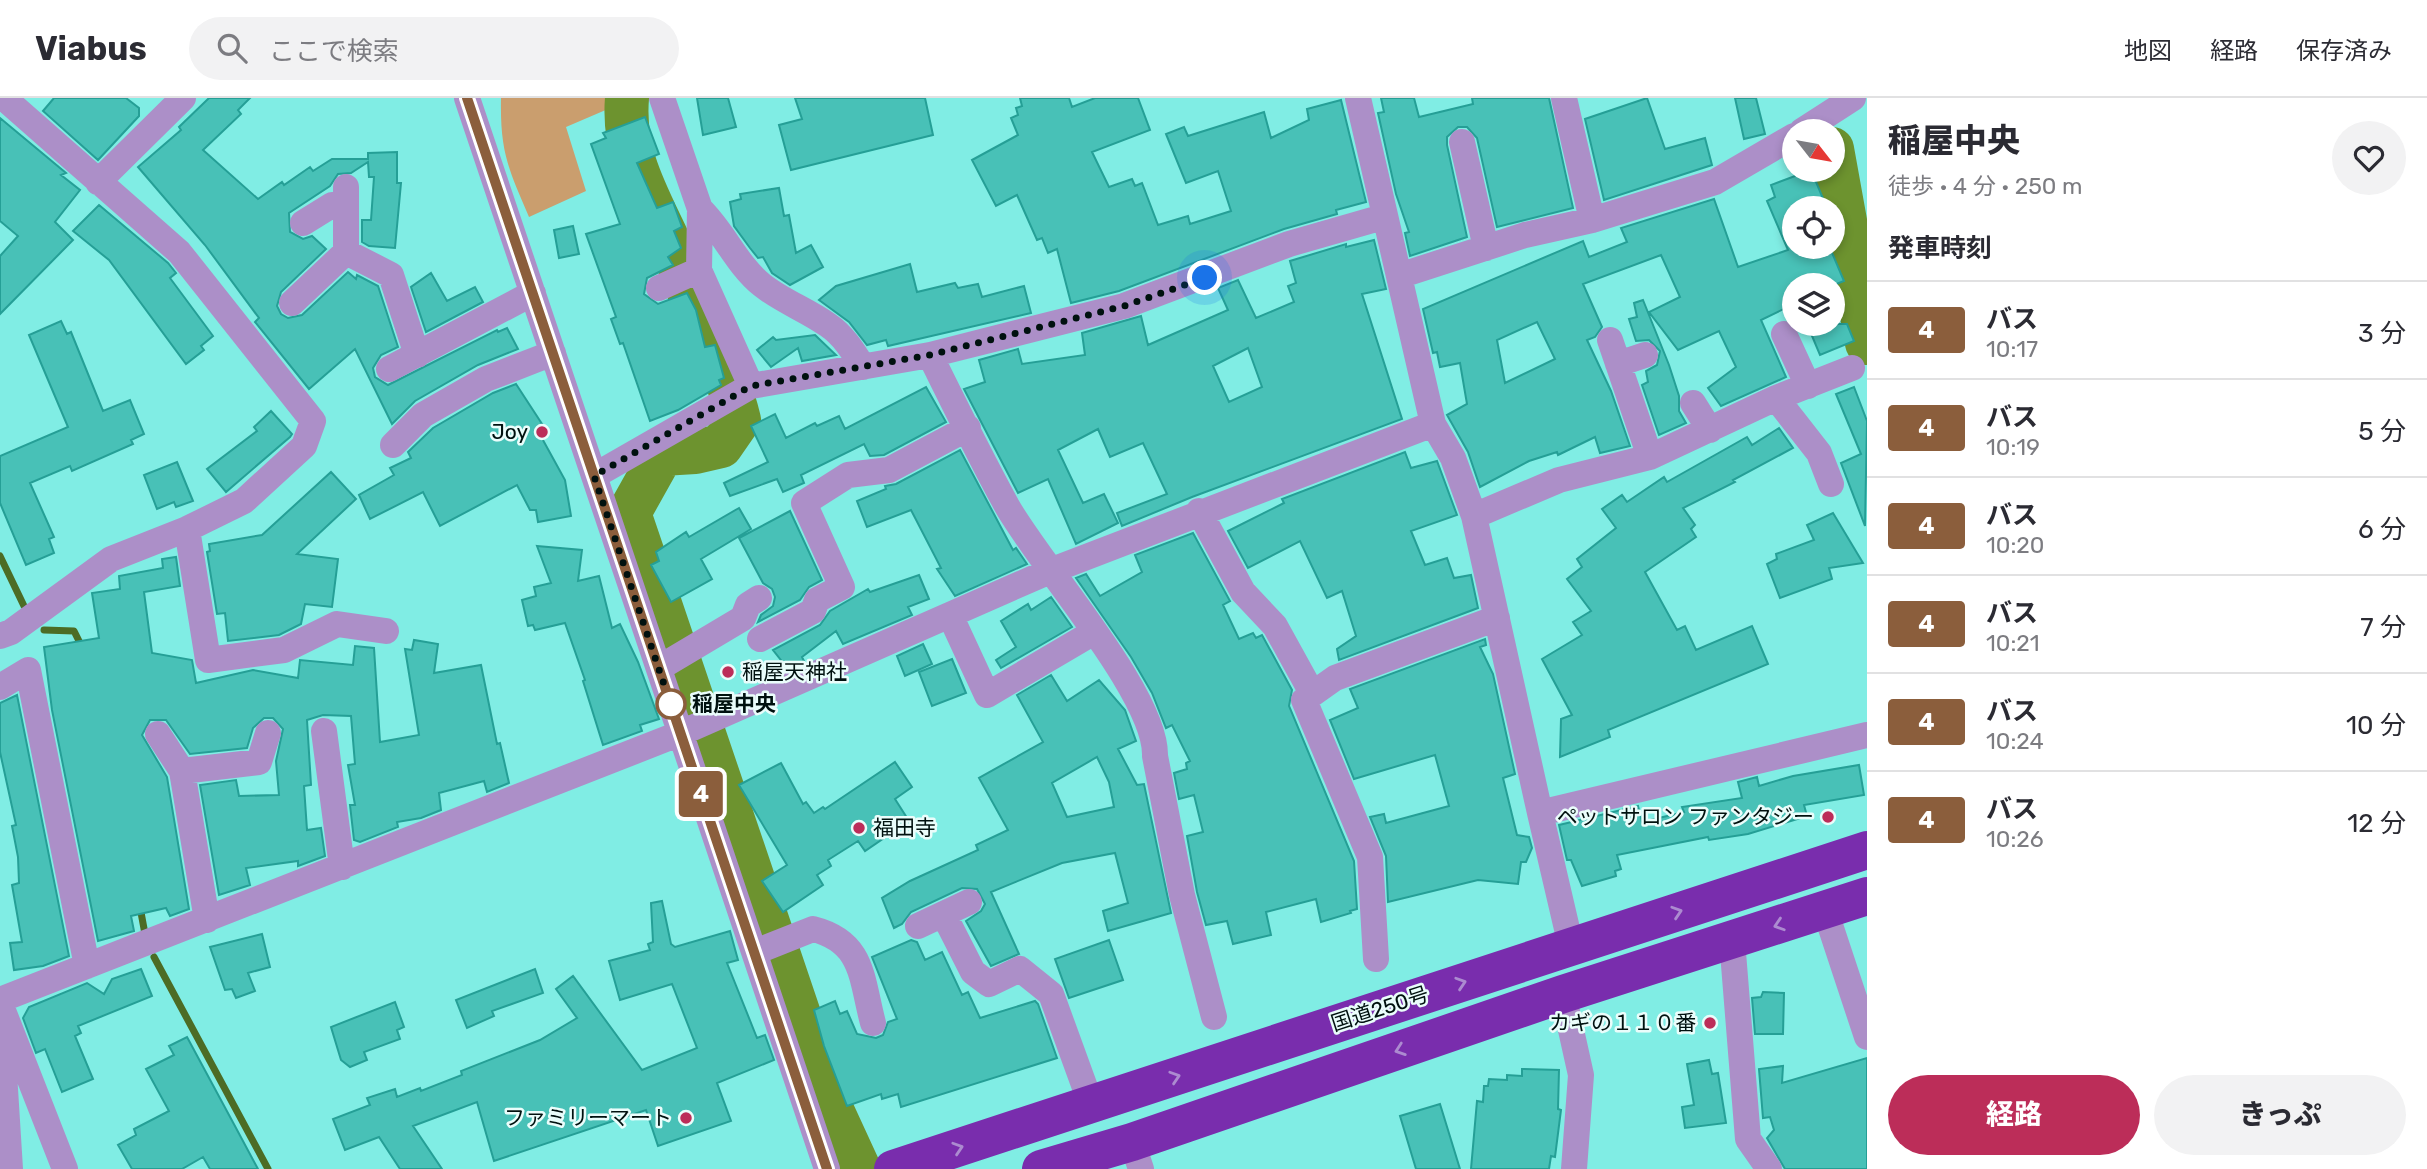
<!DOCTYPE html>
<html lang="ja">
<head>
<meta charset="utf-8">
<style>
	:root { --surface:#fff; --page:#f2f2f3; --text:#2b2b33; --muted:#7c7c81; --line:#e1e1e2; --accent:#bc2d59 }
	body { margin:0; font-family:Rubik,"Noto Sans JP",sans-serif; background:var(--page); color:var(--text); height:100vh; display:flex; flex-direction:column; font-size:26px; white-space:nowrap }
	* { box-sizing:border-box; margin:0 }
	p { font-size:23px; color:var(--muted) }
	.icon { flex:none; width:38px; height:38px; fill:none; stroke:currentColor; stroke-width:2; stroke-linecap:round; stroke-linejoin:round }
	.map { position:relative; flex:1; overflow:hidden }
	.side { display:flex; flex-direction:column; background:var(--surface); width:560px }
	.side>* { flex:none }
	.badge { padding:0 14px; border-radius:5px; font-size:24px; line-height:46px }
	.needle { width:46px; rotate:121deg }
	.fabs { position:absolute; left:1782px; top:21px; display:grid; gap:14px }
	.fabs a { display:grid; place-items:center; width:63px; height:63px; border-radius:50%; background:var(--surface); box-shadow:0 4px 10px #0003; font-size:35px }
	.you { position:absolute; width:35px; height:35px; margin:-18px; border:5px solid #fff; border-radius:50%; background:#1a73e8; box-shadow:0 0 0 10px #1a73e833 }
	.map>.badge { position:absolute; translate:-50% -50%; box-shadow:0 0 0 4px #fff }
	h2 { padding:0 21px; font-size:26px; line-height:63px }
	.round { display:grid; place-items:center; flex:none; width:74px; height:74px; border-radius:37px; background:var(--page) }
	.overview { display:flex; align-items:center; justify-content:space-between; height:119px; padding:0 21px }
	h1 { font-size:33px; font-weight:800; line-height:52px }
	.primary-button { display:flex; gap:14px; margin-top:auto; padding:14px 21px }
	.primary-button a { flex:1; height:80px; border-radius:42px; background:var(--accent); color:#fff; font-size:28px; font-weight:800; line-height:80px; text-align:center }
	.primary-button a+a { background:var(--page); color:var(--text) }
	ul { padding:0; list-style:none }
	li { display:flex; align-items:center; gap:21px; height:98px; padding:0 21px; border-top:2px solid var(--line) }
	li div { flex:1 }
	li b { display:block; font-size:26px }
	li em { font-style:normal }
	li .badge { min-width:77px; font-weight:700; text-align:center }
	header { display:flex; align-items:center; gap:42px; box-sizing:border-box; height:98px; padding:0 35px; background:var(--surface); border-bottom:2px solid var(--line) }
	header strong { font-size:33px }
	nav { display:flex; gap:38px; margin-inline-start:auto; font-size:24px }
	.search { width:490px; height:63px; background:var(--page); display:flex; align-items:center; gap:18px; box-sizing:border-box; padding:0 24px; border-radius:38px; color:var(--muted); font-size:26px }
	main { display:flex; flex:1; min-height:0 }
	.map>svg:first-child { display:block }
</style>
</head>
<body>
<header>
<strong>Viabus</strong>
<div class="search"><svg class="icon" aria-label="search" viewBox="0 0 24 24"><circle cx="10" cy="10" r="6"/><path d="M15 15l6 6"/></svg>ここで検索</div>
<nav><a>地図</a><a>経路</a><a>保存済み</a></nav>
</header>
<main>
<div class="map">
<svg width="1867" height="1071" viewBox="0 0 1867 1071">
	<rect width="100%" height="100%" fill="#80ede4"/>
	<!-- green -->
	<path fill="#ca9e6e" d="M501 0H629V2L566 29 586 93 529 119C508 70 500 54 501 0Z"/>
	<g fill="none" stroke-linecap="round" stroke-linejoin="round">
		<!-- stream -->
		<path stroke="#4c6c25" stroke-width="7" d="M0 458 24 508
			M44 532 74 533 83 551
			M140 809 145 836
			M154 859 268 1071"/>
		<!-- river -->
		<path stroke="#6d932f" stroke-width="44" d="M627 0C622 61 651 103 675 157 683 175 688 194 696 212 712 249 730 283 739 322L721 348 695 354 662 356 629 415 830 1008 859 1071
			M1832 51 1867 245"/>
	</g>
	<!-- building -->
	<path fill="#48c1b7" stroke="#259f96" stroke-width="2" fill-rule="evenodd" d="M54 0H126L139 10V18L98 62 43 13Z
		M209 0H250L238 12 241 16 203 52 258 101 282 84 284 87 310 69 313 73 332 61H368V55L397 54V85H401L395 150 369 148 362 144V122H371L374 79H369L368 64 351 75 338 76 330 88 289 115 290 134 303 141 312 138 326 151 281 194 277 208 281 216 288 220 302 217 348 174 356 181 357 177 378 188 398 249 381 257 373 270 375 279 388 287 497 232 498 234 507 230 518 251 478 267 415 303 392 326 355 251 309 291 255 224 259 220 205 147 138 69 181 32 179 29Z
		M697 0H728L736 29 703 37Z
		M795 0H925L933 37 791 72 779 27 802 21Z
		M1020 0H1069L1072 9 1095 0H1138L1150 32 1092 54 1109 89 1132 81 1135 88 1142 85 1158 127 1188 118 1190 126 1231 113 1218 73 1186 85 1166 36 1184 29 1188 38 1264 14 1271 40 1309 22 1307 11 1341 2 1366 104 1336 112 1337 116 1284 131 1119 193 1071 205 1057 151 1048 155 1042 140 1037 142 1017 97 996 108 972 62 1018 37 1011 20 1018 17 1016 10 1022 8Z
		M1381 0H1414L1419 19 1473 6 1472 0H1549L1573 110 1497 129 1477 40 1467 29H1458L1447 39V47L1467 139 1410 158 1405 135 1409 134 1396 96 1378 15 1384 14Z
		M1647 0 1665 51 1705 40 1712 67 1604 102 1585 21Z
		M1735 0H1756L1765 36 1744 41Z
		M645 19 659 56 637 65 657 110 673 104 682 129 674 133 681 150 668 159 673 167 647 180 644 196 658 206 687 195 696 212 705 249 715 247 724 280 719 282 721 287 678 312 650 323 623 245 620 246 611 221 616 219 586 136 620 126 591 46 606 40 603 35Z
		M0 20 66 75 61 77 80 92 55 124 73 142 0 216V158L18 138 0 123Z
		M1811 72 1827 110H1794V150L1799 149 1808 160 1830 150 1844 183 1834 187H1794V206L1761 222 1786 279 1721 308 1708 290 1736 269 1719 233 1678 252 1649 214 1680 199 1661 157 1583 186 1602 229 1595 239 1587 242 1611 293 1630 348 1600 355 1595 339 1558 357 1557 354 1529 363 1480 389 1468 354 1447 317 1467 306 1460 265 1440 269 1437 254 1433 255 1423 211 1583 143 1589 159 1627 144 1621 130 1714 101 1738 169 1788 152 1767 103 1775 99 1771 87ZM1537 224 1555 261 1505 285 1497 242Z
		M779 90 784 118 789 117 796 155 811 147 823 169 790 187 772 175 763 159 758 160 750 150 734 128 730 104 741 101 740 96Z
		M99 107 168 165 176 175 170 180 213 238 201 248 204 252 186 266 109 162 73 133Z
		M573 128 579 156 559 160 554 132Z
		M1374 142 1386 191 1362 196 1402 321 1192 399 1122 428 1117 415 1167 396 1143 345 1110 359 1098 331 1058 352 1083 405 1104 396 1118 425 1076 446 1048 381 1018 395 964 291 985 284 979 262 1018 251 1022 266 1085 257 1082 235 1141 218 1148 247 1228 212 1218 190 1238 182 1256 220 1294 204 1288 188 1296 185 1290 163 1346 146V149ZM1248 250 1262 289 1229 304 1213 268Z
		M910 166 917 194 955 185 958 190 978 186 982 199 1024 188 1031 215 888 248 886 242 867 247 849 224 819 202 836 188Z
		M431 175 447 203 475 189 483 204 426 234 411 189Z
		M1643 202 1669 267 1679 298V313L1686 325 1659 337 1642 287 1648 284 1646 273 1657 267 1660 253 1649 242 1636 243 1629 221 1637 219 1634 205Z
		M61 223 67 236 71 234 103 313 130 302 144 336 131 342 133 346 72 373 70 368 30 385 54 439 49 441 54 455 26 467 0 405V358L68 329 29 237Z
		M1807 226H1847L1854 243 1820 257Z
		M815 237 836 257 802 263 798 250 771 269 757 252 773 239 776 242Z
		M516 286 544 329 538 333 565 382 571 418 538 424 536 412H530L517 387 440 428 423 394 370 421 359 397 394 377 390 370 411 360 408 354 433 330 493 295Z
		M926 289 946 324 884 357 870 358 864 346 801 377 804 385 783 394 777 381 730 398 724 385 768 364 751 328 775 316 786 340 815 325 817 328 839 318 845 331Z
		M1854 289 1867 323 1865 428 1841 365 1861 356 1836 296Z
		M271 313 292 336 290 339 226 394 207 371 257 333 254 329Z
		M1779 330 1793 350 1733 382 1735 384 1683 410 1695 427 1691 431 1696 439 1645 474 1677 532 1685 528 1696 552 1752 528 1768 566 1608 632 1610 639 1560 659 1561 621 1572 617 1542 561 1582 537 1573 524 1591 513 1567 481 1582 469 1577 461 1616 430 1602 411 1622 397 1627 404 1664 379 1667 384 1747 339 1752 347Z
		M960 352 1013 452 1016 450 1027 466 955 498 937 471 941 470 911 412 867 429 857 403 886 391 885 388 896 386Z
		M1405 354 1411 370 1437 363 1457 417 1411 433 1425 467 1447 460 1454 480 1471 477 1478 510 1339 562 1337 551 1356 538 1342 493 1327 500 1300 443 1248 470 1228 433 1284 405 1282 401Z
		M177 364 193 403 176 409 174 404 157 411 144 377Z
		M331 374 356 401 297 456 338 461 332 509 305 506 301 526 279 537 228 543 225 515 217 516 207 454 210 453 209 446 262 437Z
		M739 410 751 431 701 461 712 481 671 504 651 467 659 463 656 454 686 434 689 439Z
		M790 413 822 482 809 489 800 502 758 524 761 517 773 508 775 499 772 491 763 485 739 440Z
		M1833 415 1863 465 1829 470 1832 481 1780 500 1767 466 1777 461 1776 456 1814 442 1807 427Z
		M1193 435 1230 503 1223 507 1239 541 1253 535 1256 540 1262 537 1292 592 1289 608 1354 763 1357 811 1350 813 1351 815 1321 824 1316 801 1266 814 1271 837 1233 846 1227 823 1206 827 1197 794 1187 738 1203 734 1194 697 1179 701 1174 675 1187 671 1186 665 1190 663 1172 627 1166 630 1152 595 1131 559 1076 480 1086 476 1100 498 1142 474 1135 457Z
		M537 448 582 452 578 483 599 478 612 530 620 526 638 564 659 621 640 627 642 633 603 647 583 583 585 582 565 525 535 532 533 527 528 528 522 502 536 498 534 489 551 485Z
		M176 459 180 488 144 494 152 555 192 562 196 585 253 572 298 580 300 562 353 567 355 548 374 550 380 644 419 637 405 551 412 552 414 542 438 546 434 575 481 567 497 646 500 645 509 685 487 694 484 683 439 695 441 712 421 720 397 724 398 729 360 744 354 742 350 707H355L348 667 355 666 351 618 323 617 307 622 311 687 304 688 307 732 321 730 325 758 298 768V763L246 770 250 787 219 797 200 687 236 682 239 698 279 697 276 663 283 631 273 620H264L253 630 247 650 190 656 166 622H150L142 637 167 679 189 811 170 818 166 810 131 818 134 833 98 843 52 612 44 549 99 540 92 495 120 491 119 478 163 470 162 461Z
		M919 477 929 501 908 509 912 517 843 546 836 533 802 559 804 563 788 571 773 552 820 527 830 513 868 491 870 494Z
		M1051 499 1072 529 1001 570 996 562 1016 549 1001 523 1028 506 1031 512Z
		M1485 541 1486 547 1480 549 1493 576 1515 676 1503 680 1517 737 1529 739 1532 750 1526 764H1521L1518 786 1478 782 1388 804 1386 758 1370 719 1384 716 1386 725 1449 708 1435 657 1354 681 1330 622 1358 610 1350 591Z
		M923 546 932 566 905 578 897 558Z
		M952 561 966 595 932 608 919 574Z
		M1051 577 1067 603 1099 582 1125 612 1136 643 1118 651 1137 687 1144 686 1171 815 1108 833 1103 813 1128 805 1115 755 1062 765 991 794 1019 856 991 868 966 823 981 813 985 806 977 791 962 790 911 814 902 826 894 830 882 800 910 783 978 752 976 747 1008 732 979 680 1043 644 1017 597ZM1097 659 1109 684 1114 709 1067 719 1052 685Z
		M17 597 69 858 43 868 14 872 10 845 22 844 12 787 19 785 18 759 12 728 16 727 0 654V605Z
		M895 664 912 689 895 701 909 723 865 753 858 743 828 762 831 768 817 777 823 787 783 814 762 783 787 767 739 687 781 665 803 706 806 704 814 715 823 709 825 711Z
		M1859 667 1864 697 1804 707 1807 718 1748 736 1709 742 1708 739 1617 757 1621 771 1615 773 1616 778 1582 788 1571 762H1567L1559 727 1638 708 1642 724 1684 714 1682 709 1742 700 1738 684 1757 679 1759 688 1793 678Z
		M662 803 671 846 675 849 730 833 738 862 727 865 757 940 765 937 774 962 717 985 731 1023 658 1048 646 1012 494 1063 477 1004 413 1028 442 1071H400L379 1039 345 1052 333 1021 370 1007 367 1000 395 991 397 999 420 990 421 993 462 977 461 973 540 942 577 920 556 891 573 878 642 972 697 950 672 886 620 902 609 863 650 852 648 846 653 844 651 805Z
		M262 836 270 869 248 875 255 893 236 900 232 891 225 892 210 849Z
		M911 842 917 844 925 862 942 854 962 897 968 894 980 920 1035 903 1038 906 1057 960 901 1009 898 996 882 1001 881 996 847 1008 824 948 814 912 835 903 840 916 847 913 857 936 876 940 883 937 888 924 897 921 872 859Z
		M1109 842 1123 882 1069 900 1055 861Z
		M141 871 152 898 78 928 81 935 75 938 93 981 62 994 45 951 36 955 23 920 29 909 87 885 104 896 112 881Z
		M535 871 543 895 492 913 494 918 467 930 456 902Z
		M1763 894 1784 895 1783 936H1755L1752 900 1761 899Z
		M395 904 404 929 397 932 400 941 364 954 367 962 350 969 341 962 331 929Z
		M187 939 236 1030 258 1071H210L203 1059 182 1071H132L118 1047 136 1037 134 1031 169 1013 146 971 174 957 169 948Z
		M1867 960V1071H1785L1767 1040 1774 1032 1770 1019 1763 1020 1759 971 1783 968 1782 985Z
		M1709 962 1712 976 1718 975 1726 1025 1685 1030 1682 1009 1694 1007 1687 966Z
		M1522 971 1559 972 1558 1011 1561 1012 1555 1059 1551 1058 1549 1071H1471L1477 1003 1483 1004 1484 988H1488L1489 981 1507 982V977L1522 978Z
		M1440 1006 1460 1071H1416L1400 1018Z"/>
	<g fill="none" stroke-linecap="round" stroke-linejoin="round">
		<!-- minor -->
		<path stroke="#ac8fc8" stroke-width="26" d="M467 0 827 1071
			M662 0 700 111 699 172 751 288
			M1358 0 1433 326 1453 360 1474 418 1540 715 1867 637
			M1564 0 1592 122
			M1802 33 1853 0
			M1462 44 1486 150
			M98 84 183 0
			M346 89V154L391 177 417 257
			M700 111C724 134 736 166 762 187 782 203 807 212 828 227 843 237 853 253 863 269
			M303 125 332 107H346
			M1399 178 1525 137 1592 122 1715 84 1794 38
			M659 190 699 172
			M292 205 346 154
			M1784 236 1808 288
			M1610 242 1650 359
			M930 257C955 308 980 359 1007 408 1040 467 1157 597 1155 658L1182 797 1214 919
			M1618 266 1645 257
			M389 271 533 195
			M1776 300 1819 355 1831 386
			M1693 305 1710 332
			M393 347 423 317 486 281 553 255
			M594 378 751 288 930 257 1124 208 1289 146 1383 119
			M1199 413 1243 494 1275 528 1312 595
			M1474 418 1559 382 1650 359 1776 300 1852 270
			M187 431 208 562 284 552 337 526 386 533
			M950 517 987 597 1094 534
			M0 538 11 534 111 461 187 431 244 403 304 348 313 323 179 154 4 0
			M760 541 813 513 817 502 842 489 804 405 848 377 889 372 968 330
			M659 570 743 520 748 507 759 500
			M0 589 28 572 87 868
			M324 633 342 769
			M158 636 182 673 207 822
			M182 673 259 664 268 635
			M1540 715 1571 848
			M1825 812 1867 939
			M944 817 973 874 989 886 1020 871 1051 896 1091 1006
			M918 828 969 804
			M1732 842 1748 1041 1769 1071
			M755 854 813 831C864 844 861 880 873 925
			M1376 861 1370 759 1304 602 1335 580 1497 520
			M1563 896 1581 977 1574 1071
			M0 902 681 635 1050 473 1433 326
			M0 905 65 1071
			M1 927 10 1071
			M1132 1044 1141 1071"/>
		<!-- highway -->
		<path stroke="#792dad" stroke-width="38" d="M893 1071 1867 752
			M1041 1071 1132 1044 1563 896 1867 798"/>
	</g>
	<!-- one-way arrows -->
	<defs><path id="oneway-chevron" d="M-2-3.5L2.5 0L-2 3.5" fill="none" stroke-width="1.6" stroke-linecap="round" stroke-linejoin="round" transform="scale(1.75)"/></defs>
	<g stroke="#ac8bd0">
		<use href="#oneway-chevron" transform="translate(1677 814) rotate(-18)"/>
		<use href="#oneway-chevron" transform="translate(1779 827) rotate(162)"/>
		<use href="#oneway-chevron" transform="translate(1461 885) rotate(-18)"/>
		<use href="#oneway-chevron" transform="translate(1400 952) rotate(161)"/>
		<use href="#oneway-chevron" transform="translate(1175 979) rotate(-18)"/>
		<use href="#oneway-chevron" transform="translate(958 1050) rotate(-18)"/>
	</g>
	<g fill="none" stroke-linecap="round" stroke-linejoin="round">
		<!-- line casing -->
		<g stroke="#fff" stroke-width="16">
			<path id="line" d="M467 0 827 1071"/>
		</g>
		<!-- line -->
		<use href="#line" stroke="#8b5e3c" stroke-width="10"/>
		<!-- walk -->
		<path stroke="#00110f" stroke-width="7" stroke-dasharray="0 12.6" d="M671 606 673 613 594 378 751 288 930 257 1124 208 1205 180"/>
	</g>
	<!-- markers -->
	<g fill="#bc2d59" stroke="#eafdfb" stroke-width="2.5">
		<circle cx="542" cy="334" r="7"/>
		<circle cx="728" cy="574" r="7"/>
		<circle cx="1828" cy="719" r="7"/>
		<circle cx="859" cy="730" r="7"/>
		<circle cx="1710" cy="925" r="7"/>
		<circle cx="686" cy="1020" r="7"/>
	</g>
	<circle fill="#fff" stroke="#8b5e3c" stroke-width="3.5" cx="671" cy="606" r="14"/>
	<g text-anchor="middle" stroke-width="5" stroke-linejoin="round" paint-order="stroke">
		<!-- poi labels -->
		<g font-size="21" fill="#00110f" stroke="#eafdfb" text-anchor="end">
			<text x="528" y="341">Joy</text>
			<text x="742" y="581" text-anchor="start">稲屋天神社</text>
			<text x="1814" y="726">ペットサロン ファンタジー</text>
			<text x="873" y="737" text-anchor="start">福田寺</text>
			<text x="1696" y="932">カギの１１０番</text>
			<text x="672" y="1027">ファミリーマート</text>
		</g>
		<!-- stop labels -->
		<g font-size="21" font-weight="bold" fill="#00110f" stroke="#eafdfb" text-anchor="start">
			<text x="692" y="613">稲屋中央</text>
		</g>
		<!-- street labels -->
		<g font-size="21" fill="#00110f" stroke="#eafdfb">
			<text transform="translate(1380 911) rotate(-18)" y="7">国道250号</text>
		</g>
	</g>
</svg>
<div class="fabs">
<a><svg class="needle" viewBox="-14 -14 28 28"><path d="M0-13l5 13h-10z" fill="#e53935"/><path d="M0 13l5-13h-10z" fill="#7c7c81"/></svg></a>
<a><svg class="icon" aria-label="locate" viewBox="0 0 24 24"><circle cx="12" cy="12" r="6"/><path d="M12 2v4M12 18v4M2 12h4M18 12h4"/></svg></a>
<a><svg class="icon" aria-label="layers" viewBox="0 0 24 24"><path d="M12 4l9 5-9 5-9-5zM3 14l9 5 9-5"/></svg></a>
</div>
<div class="you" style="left:1205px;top:180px"></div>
<b class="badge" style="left:701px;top:696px;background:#8b5e3c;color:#fff">4</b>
</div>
<section class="side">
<div class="overview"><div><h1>稲屋中央</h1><p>徒歩 · 4 分 · 250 m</p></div><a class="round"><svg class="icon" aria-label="heart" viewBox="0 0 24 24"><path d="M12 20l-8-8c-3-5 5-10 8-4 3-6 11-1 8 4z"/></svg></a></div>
<h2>発車時刻</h2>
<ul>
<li><span class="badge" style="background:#8b5e3c;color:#fff">4</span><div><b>バス</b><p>10:17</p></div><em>3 分</em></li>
<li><span class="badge" style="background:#8b5e3c;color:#fff">4</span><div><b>バス</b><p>10:19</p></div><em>5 分</em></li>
<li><span class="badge" style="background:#8b5e3c;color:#fff">4</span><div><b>バス</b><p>10:20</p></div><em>6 分</em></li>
<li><span class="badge" style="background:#8b5e3c;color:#fff">4</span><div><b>バス</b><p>10:21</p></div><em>7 分</em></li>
<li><span class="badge" style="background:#8b5e3c;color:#fff">4</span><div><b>バス</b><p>10:24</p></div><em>10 分</em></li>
<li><span class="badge" style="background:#8b5e3c;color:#fff">4</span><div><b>バス</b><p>10:26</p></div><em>12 分</em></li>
</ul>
<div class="primary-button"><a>経路</a><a>きっぷ</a></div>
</section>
</main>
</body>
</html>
